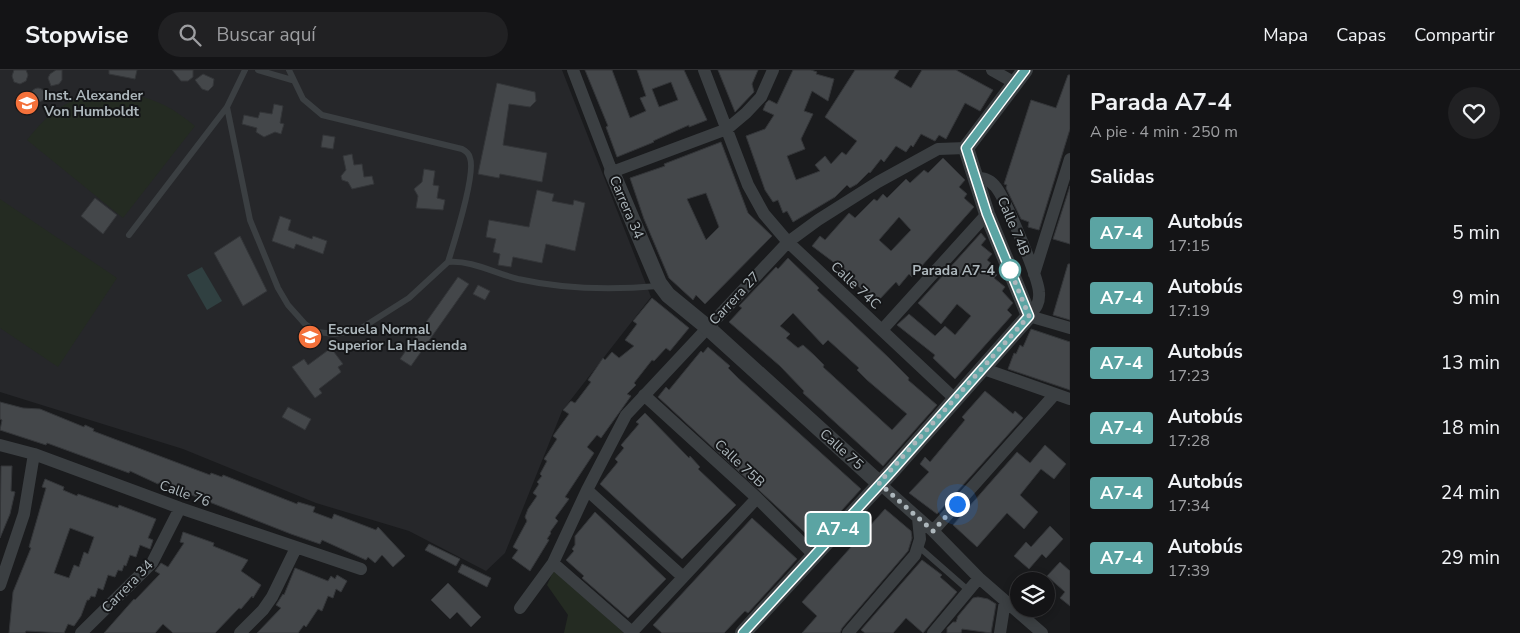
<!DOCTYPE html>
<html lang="es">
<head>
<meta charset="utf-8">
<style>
	:root { --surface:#141416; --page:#212123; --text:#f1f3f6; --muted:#9d9ea1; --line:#333335 }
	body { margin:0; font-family:"Nunito Sans",sans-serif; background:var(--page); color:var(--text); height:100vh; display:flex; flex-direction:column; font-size:19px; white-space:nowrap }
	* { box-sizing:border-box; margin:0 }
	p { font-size:16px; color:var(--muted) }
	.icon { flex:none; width:28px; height:28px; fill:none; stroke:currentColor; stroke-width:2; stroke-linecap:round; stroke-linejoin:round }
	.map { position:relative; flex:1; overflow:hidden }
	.drawer { display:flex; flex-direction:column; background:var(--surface); width:450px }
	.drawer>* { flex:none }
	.badge { padding:0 10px; border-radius:4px; font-size:18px; line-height:32px }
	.tools { position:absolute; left:1010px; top:502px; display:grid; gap:10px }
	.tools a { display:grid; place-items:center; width:45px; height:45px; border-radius:50%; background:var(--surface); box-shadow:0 2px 8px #0003,0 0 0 1px var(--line); font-size:25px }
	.you { position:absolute; width:25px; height:25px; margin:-12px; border:4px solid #fff; border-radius:50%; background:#1a73e8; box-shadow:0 0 0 8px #1a73e833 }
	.map>.badge { position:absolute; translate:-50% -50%; box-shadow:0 0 0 2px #fff }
	h2 { padding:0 20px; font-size:19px; line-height:45px }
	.round { display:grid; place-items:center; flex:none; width:52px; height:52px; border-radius:26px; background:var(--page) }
	.headline { display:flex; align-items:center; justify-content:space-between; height:85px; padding:0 20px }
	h1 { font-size:24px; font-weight:700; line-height:38px }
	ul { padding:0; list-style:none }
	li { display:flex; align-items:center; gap:15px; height:65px; padding:0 20px }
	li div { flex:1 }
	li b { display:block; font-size:19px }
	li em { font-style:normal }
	li .badge { min-width:55px; font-weight:700; text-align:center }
	header { display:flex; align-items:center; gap:30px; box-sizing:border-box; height:70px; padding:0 25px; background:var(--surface); border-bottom:1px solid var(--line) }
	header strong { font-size:24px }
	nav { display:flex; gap:28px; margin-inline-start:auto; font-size:18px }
	.search { width:350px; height:45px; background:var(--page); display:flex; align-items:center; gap:12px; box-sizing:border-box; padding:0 18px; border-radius:28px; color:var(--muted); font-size:19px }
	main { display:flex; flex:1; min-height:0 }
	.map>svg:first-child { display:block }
</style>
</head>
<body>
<header>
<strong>Stopwise</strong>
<div class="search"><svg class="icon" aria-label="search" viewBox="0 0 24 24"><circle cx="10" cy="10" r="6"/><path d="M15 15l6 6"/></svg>Buscar aquí</div>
<nav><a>Mapa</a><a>Capas</a><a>Compartir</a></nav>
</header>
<main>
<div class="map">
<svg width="1070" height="563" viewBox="0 0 1070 563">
	<rect width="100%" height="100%" fill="#1a1b1d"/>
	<!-- built -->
	<path fill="#26272a" d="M0 0H562L651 227 562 341 505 483 486 501 409 461 316 433 183 379 0 322Z"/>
	<!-- green -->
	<path fill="#242b22" d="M108 23C145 24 166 32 195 56L123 148 27 70C51 40 69 26 108 23Z
		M0 129 117 208 58 297 0 258Z
		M554 500 624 563H564L568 545 547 515Z"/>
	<!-- water -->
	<path fill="#304041" d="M202 197 222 231 207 240 187 205Z"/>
	<!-- building -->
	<path fill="#44474a" stroke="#343639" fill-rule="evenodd" d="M14 0H26L28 5 26 11 20 14 14 12 12 6Z
		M56 0H62V10L59 14 51 16 48 8 50 4Z
		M109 0H137L135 9 109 4Z
		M172 0H193V7L188 11H181Z
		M585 0H612L630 48 646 41 640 28 646 26 637 0H684L707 50 689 57V55L653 71 654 72 617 87 606 57 608 56ZM671 12 678 30 659 37 652 19Z
		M718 0H758L752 14 754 22 735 42Z
		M793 0H811L817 2 816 4 834 9 828 31 812 21 804 41 813 44 801 69 805 79 787 86 796 110 820 101 815 95 825 86 831 94 842 82 846 85 857 71 825 47 855 0H899L894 8 911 18 922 0H956L993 20 980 41 965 33 946 69 939 65 935 71 921 64 913 77 911 75 906 82 896 76 884 92 881 89 870 103 869 102 857 114 850 118 847 115 835 127 793 152 787 141 783 143 778 130 773 132 765 120 746 66 765 59 774 45 763 40 766 33 769 30 777 34Z
		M203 4 214 9 213 16 208 21 202 19 195 10Z
		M1068 5H1070V59L1039 160 1028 157 1029 152 1021 149 1006 118 1007 115 1004 114 1031 30 1056 38Z
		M497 13 535 22 536 31 530 37 509 34 503 75 547 83 542 112 500 104 499 108 478 104Z
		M31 25a7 7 0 1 1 14 0a7 7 0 1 1-14 0Z
		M274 34 283 36 280 53 284 54 281 64 275 62 264 67 256 62 257 58 242 54 244 45 258 48 260 42 272 44Z
		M323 65 335 67 333 79 321 77Z
		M721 72 748 143 772 166 705 234 696 225 693 230 669 208 644 149 630 108 665 96 664 94ZM706 123 719 157 706 170 687 129Z
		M352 84 354 95 362 94 364 107 372 106 374 114 352 119 348 112 342 110 341 106 346 100 343 86Z
		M943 88 965 110 959 117 967 124 964 128 974 137 912 207 909 204 899 216 896 212 876 233 832 191 812 176 820 166 825 170 849 143 855 148 874 129 877 131 883 124 887 128 906 109 910 113 924 100 928 103ZM899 147 911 160 891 181 879 170Z
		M424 99 435 101 433 115 439 116 437 128 445 130 443 140 416 138 418 126 414 119 422 112Z
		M1070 116V174L1053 169Z
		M537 120 554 124 552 131 573 135 574 130 585 133 575 181 546 174 542 193 513 187 511 197 498 195 500 184 493 182 496 169 486 167 489 150 529 157Z
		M95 128 117 145 103 164 81 146Z
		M280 146 291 150 288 160 312 169 313 166 327 171 323 184 296 174 294 179 272 171Z
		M981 163 986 169 981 175 992 184 987 190 993 195 990 199 997 205 994 208 1005 217 1002 221 1013 233 1007 240 1012 245 955 309 933 288 935 285 897 255 909 244 935 266 945 256 955 265 971 246 957 234 941 254 918 233Z
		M240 166 267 221 243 236 214 183Z
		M788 188 819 218 817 220 888 287 909 308 908 310 937 335 883 396 803 323 804 321 780 296 729 252 742 238 739 236 776 197 778 199ZM793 243 823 275 828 270 859 298 857 300 867 310 907 344 892 360 823 297 824 295 814 285 803 275 798 278 786 268 790 264 780 256Z
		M1068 194H1070V250L1053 245Z
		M458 207 469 214 411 296 400 289Z
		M478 215 490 221 485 230 473 224Z
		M652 228 689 258 670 281 666 278 654 291 652 290 634 313 636 315 627 324 631 326 601 368 597 365 587 377 594 383 565 427 569 429 555 448 558 451 550 462 551 463 547 469 549 470 530 501 512 488 518 480 513 477 527 451 525 447 528 439 537 426 533 423 539 414 537 412 542 406 540 404 547 391 544 389 557 369 553 366 569 344 563 340 571 331 575 333 591 312 588 310 603 288 605 290 612 282 619 288 634 276 625 270 637 254 633 251Z
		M1031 259 1070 272V320L1008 299 1014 283 1016 284 1020 275 1023 277Z
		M708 277 730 296 728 298 738 308 861 419 814 471 658 327 666 317 669 320 701 281 703 283Z
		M331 278 343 294 338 297 341 302 319 319 322 323 315 328 292 297 304 289 308 295Z
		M985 321 1013 344 1015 341 1023 348 937 444 909 423 929 402 920 394 925 387 930 392 965 350 962 347Z
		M0 332 23 338 40 339 84 357 85 355 94 359 93 361 210 405 211 403 222 407 223 405 297 434 298 432 315 437 313 442 332 449 334 444 376 460 378 457 405 486 393 497 382 485 375 493 368 487 366 490 322 470 320 474 291 464 171 417 158 413V414L130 401 129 403 47 373 46 375 0 360 2 350 0 349Z
		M288 337 311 349 305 360 282 347Z
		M645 343 689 388 690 386 700 397 698 399 736 435 682 489 600 414 618 392 615 389 624 378 621 375 639 354 636 352Z
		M1045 375 1066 394 1054 409 1041 399 1020 425 1038 442 1024 459 1007 443 977 477 953 455 1017 382 1030 393Z
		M1 396H12L11 421 15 422 10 444 0 468Z
		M45 409 64 417 63 420 77 426 78 424 118 438 119 435 156 449 148 468 153 470 150 479 140 475 136 487 130 485 126 496 124 495 122 501 118 500 115 507 108 505 103 520 98 518 95 527 91 526 89 530H87L81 546 74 556 68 554 64 563 26 561 25 563H9L13 522 31 478 29 477 46 418 42 417ZM70 458 94 467 88 484 84 482 79 497 74 495 69 508 54 503Z
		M885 439 911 461 912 468 908 481 842 558 840 563H802L817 546 802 532Z
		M595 442 666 509 628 548 582 508 584 506 566 490 574 481 572 479 575 475V466Z
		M752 448 797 489 748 543 745 541 724 563H662L653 555Z
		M1050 456 1063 469 1046 488 1042 484 1029 499 1014 486 1026 472 1031 477Z
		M183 462 214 473 213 476 248 490 241 501 261 515 253 528 252 526 241 539 239 538 215 563H173L163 554 155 563H104L134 529 135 530 160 504 155 501 161 493 168 497 184 473 180 472Z
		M429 474 460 489 456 496 425 480Z
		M922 490 942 505 940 507 957 522 923 563 906 548 893 563H865L861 560Z
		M1060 492 1070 501V536L1060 528 1065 522 1047 506Z
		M462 494 491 508 487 517 458 502Z
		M295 498 328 511 331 506 335 509 337 505 347 511 341 522 336 519 333 528 328 526 322 541 318 539 306 557 304 555 298 563H257L281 538 276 535 283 524 284 525Z
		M448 513 481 547 471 557 457 542 450 549 431 530Z
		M978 527 988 529 996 534 991 563 962 559 961 563H947V558L953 552H956L958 546 973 528Z"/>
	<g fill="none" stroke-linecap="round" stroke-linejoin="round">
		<!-- service -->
		<path stroke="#3b3f42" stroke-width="6" d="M258 0 292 10
			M289 0 303 29 322 45 462 79C466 81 469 83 470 88 476 104 454 173 448 192
			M227 37 250 150 278 218 288 235 305 254 317 262 335 264 360 259 409 228 448 192C472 190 494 203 518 209 563 219 613 220 658 216
			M129 165 227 37 245 0
			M919 477 968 520"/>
		<!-- minor -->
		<path stroke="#3b3f42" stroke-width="12" d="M573 0 612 102 727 59 746 43 761 27 773 0
			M704 0 748 115 764 144 788 172 954 328
			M992 0 1015 13
			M974 107C983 108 989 109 995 116 1005 127 1038 207 1039 222 1040 233 1036 238 1029 246L1070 258
			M1034 204 1070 89
			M882 260 987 144
			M981 298 1070 329
			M644 325 757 428 814 485
			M0 375 34 384 180 438 361 499
			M879 413 933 461 979 508 1042 563
			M587 420 683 507
			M933 461 1055 324
			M553 493 632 562 757 428
			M0 515 24 444 34 384
			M520 538 553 493 587 420 626 345 788 172 818 150 878 112 938 79 966 78
			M81 563 152 493 180 438
			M240 563 263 540 272 527 296 478
			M848 563 915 485 920 469 918 448
			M933 563 979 508
			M1000 563 1005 531"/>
		<!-- tertiary -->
		<path stroke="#3b3f42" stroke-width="16" d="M612 102 659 213 668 225 707 257 879 413
			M743 563 891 402 1029 246 987 144 966 78 1025 0"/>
	</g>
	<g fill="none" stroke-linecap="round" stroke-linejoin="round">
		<!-- line casing -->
		<g stroke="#fff" stroke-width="11">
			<path id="line" d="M743 563 891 402 1029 246 987 144 966 78 1025 0"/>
		</g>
		<!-- line -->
		<use href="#line" stroke="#5ba4a3" stroke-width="8"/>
		<!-- walk -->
		<path stroke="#adb7bc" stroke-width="5" stroke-dasharray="0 9" d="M957 434 933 461 879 413 1029 246 1008 195 1010 200"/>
	</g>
	<!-- icons -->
	<defs>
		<g id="school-disc" transform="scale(1.25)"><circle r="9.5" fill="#f4713b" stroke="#151618"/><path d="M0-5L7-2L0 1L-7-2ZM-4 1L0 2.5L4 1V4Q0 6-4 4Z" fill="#fff"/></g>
	</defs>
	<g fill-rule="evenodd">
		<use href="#school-disc" x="27" y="33"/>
		<use href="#school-disc" x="310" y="267"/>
	</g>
	<!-- markers -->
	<circle fill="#fff" stroke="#5ba4a3" stroke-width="2.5" cx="1010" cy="200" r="10"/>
	<g text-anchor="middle" stroke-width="4" stroke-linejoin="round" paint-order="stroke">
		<!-- poi labels -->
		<g font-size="14" font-weight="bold" fill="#adb7bc" stroke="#151618" text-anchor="start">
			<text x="44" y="30">Inst. Alexander<tspan x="44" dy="16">Von Humboldt</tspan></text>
			<text x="328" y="264">Escuela Normal<tspan x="328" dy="16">Superior La Hacienda</tspan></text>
		</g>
		<!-- street labels -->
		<g font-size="14" fill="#adb7bc" stroke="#151618">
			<text transform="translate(627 137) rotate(67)" y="5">Carrera 34</text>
			<text transform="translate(1014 156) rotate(67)" y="5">Calle 74B</text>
			<text transform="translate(856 215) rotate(43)" y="5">Calle 74C</text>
			<text transform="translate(734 228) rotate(-47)" y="5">Carrera 27</text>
			<text transform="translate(842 379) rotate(42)" y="5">Calle 75</text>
			<text transform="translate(740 393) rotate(43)" y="5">Calle 75B</text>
			<text transform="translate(185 423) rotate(20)" y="5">Calle 76</text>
			<text transform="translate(127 516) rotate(-46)" y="5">Carrera 34</text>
		</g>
		<!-- stop labels -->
		<g font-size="14" font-weight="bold" fill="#adb7bc" stroke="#151618" text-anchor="end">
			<text x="995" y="205">Parada A7-4</text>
		</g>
	</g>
</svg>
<div class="tools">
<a><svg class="icon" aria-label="layers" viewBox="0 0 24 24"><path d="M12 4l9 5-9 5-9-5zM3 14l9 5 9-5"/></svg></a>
</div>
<div class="you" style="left:957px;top:434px"></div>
<b class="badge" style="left:838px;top:459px;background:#5ba4a3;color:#fff">A7-4</b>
</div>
<section class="drawer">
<div class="headline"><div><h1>Parada A7-4</h1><p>A pie · 4 min · 250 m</p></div><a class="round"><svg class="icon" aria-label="heart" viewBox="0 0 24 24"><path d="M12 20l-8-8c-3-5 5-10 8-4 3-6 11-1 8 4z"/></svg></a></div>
<h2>Salidas</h2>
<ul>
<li><span class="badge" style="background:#5ba4a3;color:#fff">A7-4</span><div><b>Autobús</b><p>17:15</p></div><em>5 min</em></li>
<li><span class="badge" style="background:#5ba4a3;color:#fff">A7-4</span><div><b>Autobús</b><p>17:19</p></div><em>9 min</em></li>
<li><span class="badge" style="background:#5ba4a3;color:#fff">A7-4</span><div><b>Autobús</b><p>17:23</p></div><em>13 min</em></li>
<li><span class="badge" style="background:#5ba4a3;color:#fff">A7-4</span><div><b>Autobús</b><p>17:28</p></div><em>18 min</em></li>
<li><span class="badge" style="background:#5ba4a3;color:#fff">A7-4</span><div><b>Autobús</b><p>17:34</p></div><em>24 min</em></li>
<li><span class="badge" style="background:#5ba4a3;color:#fff">A7-4</span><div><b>Autobús</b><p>17:39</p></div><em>29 min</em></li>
</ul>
</section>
</main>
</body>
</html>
